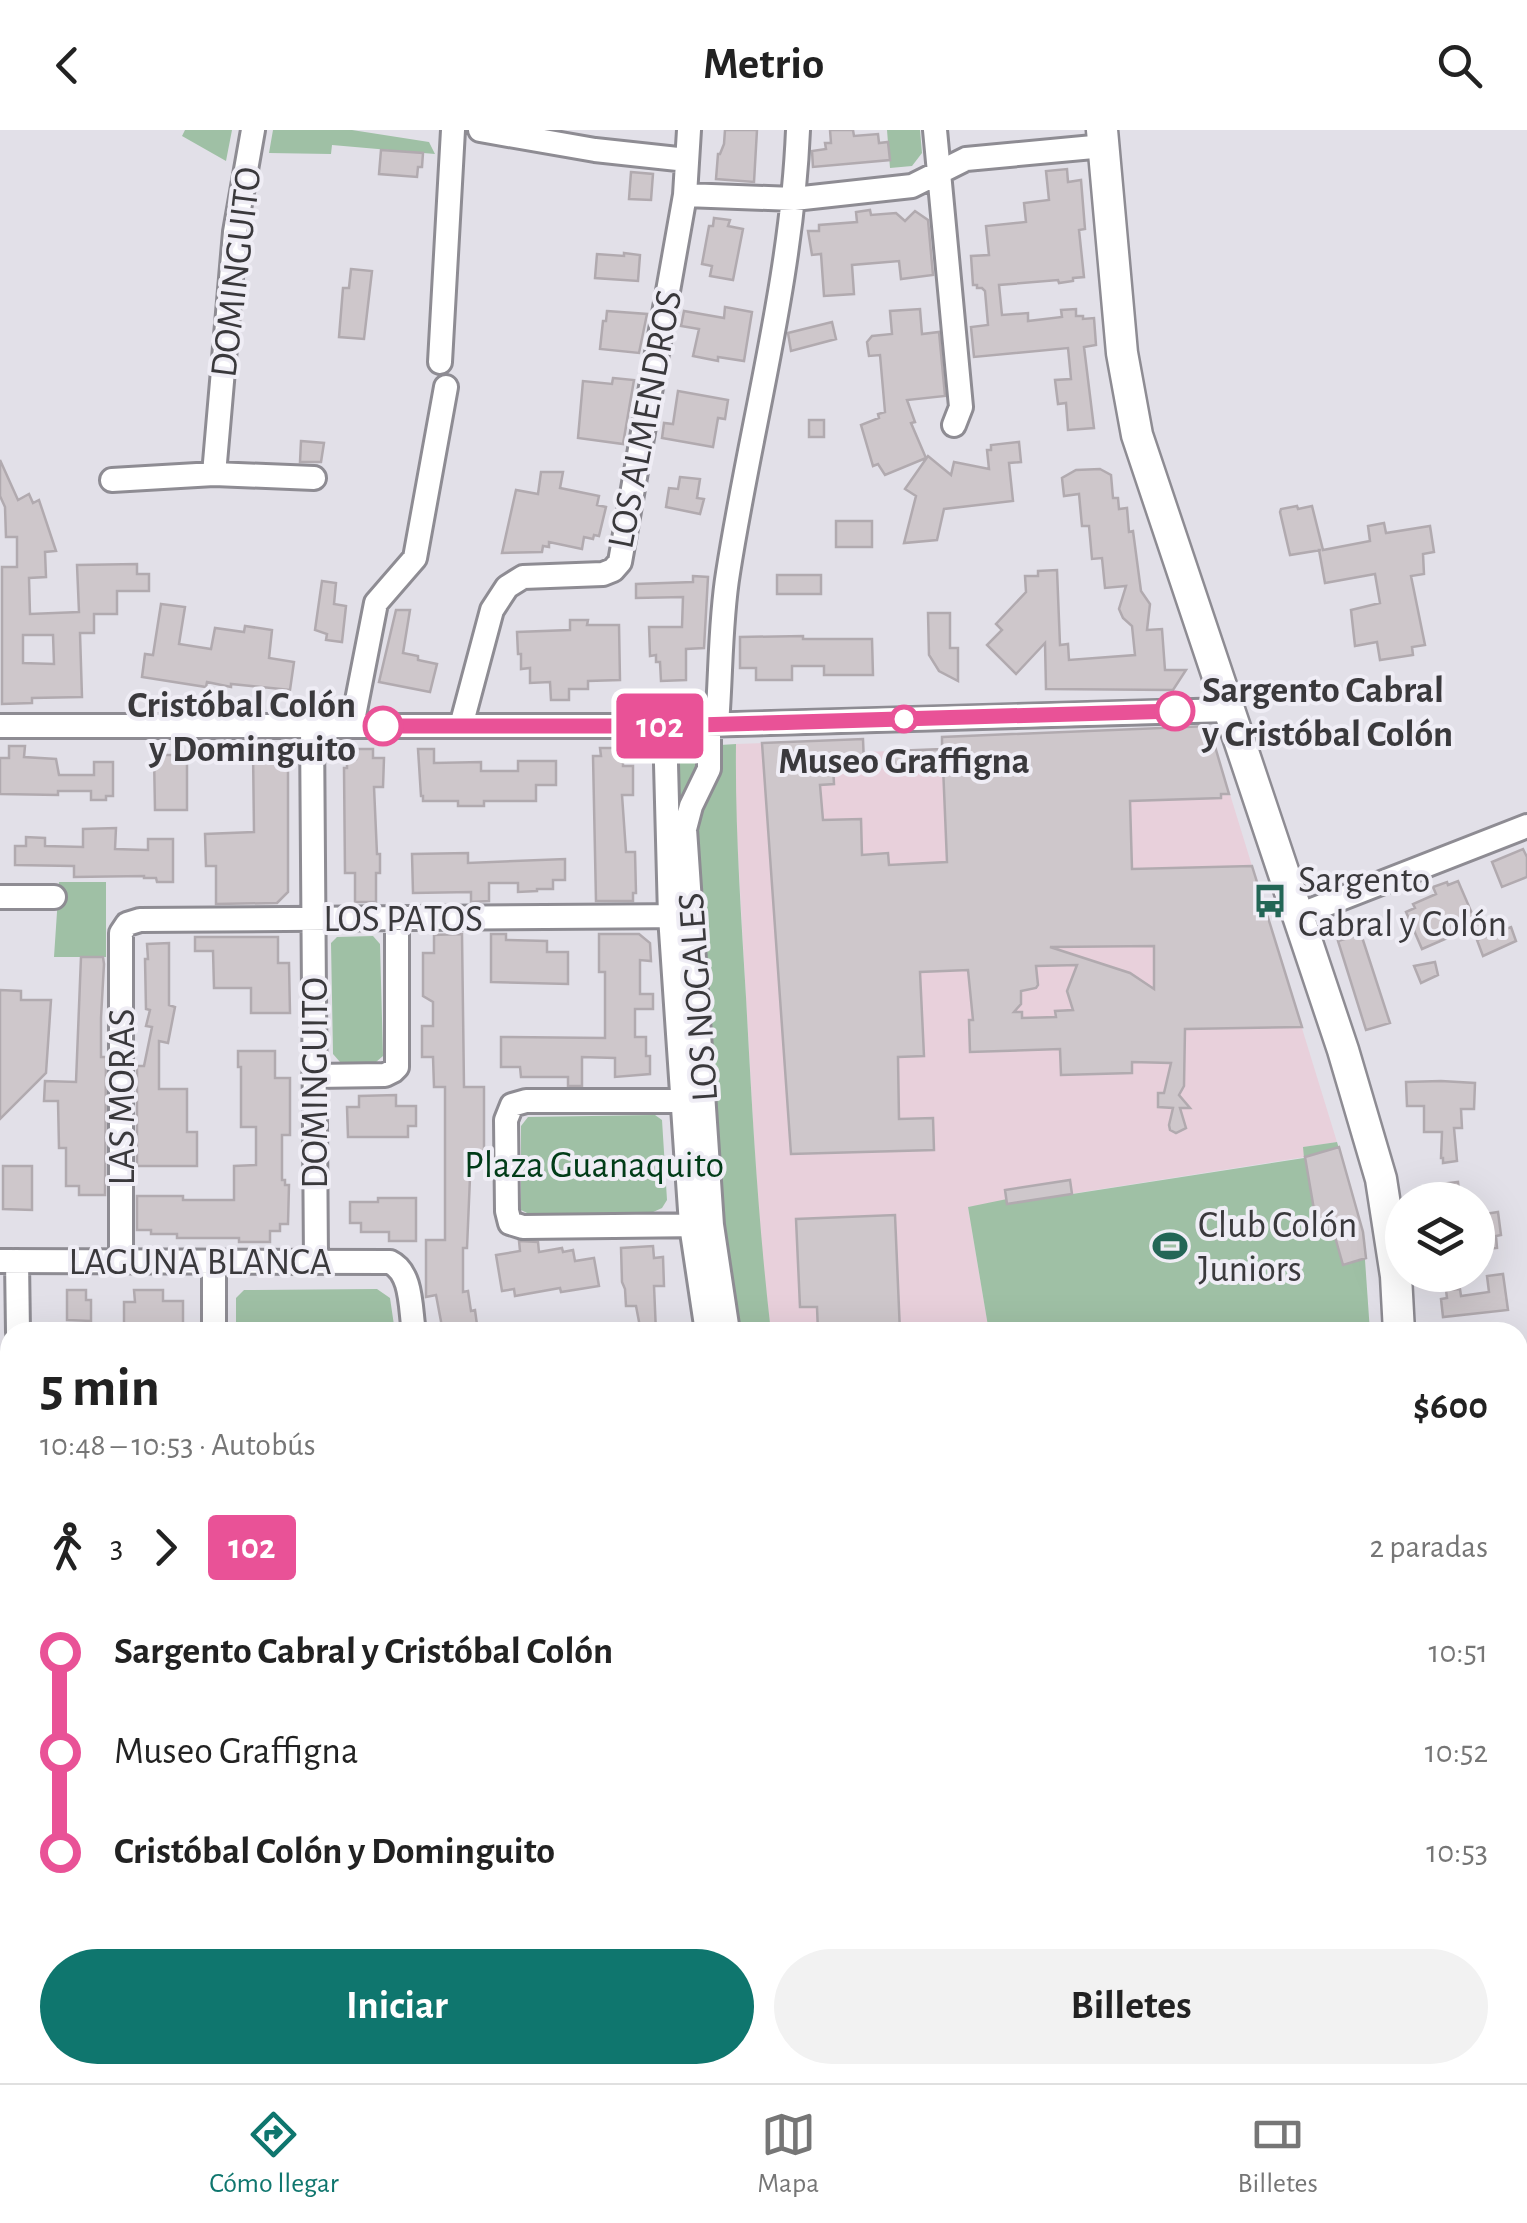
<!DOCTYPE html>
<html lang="es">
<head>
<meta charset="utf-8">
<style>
	:root { --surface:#fff; --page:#f2f2f2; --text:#222; --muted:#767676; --line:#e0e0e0; --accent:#0f766e }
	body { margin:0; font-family:"Alegreya Sans",sans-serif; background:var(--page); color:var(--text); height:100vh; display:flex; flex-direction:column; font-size:38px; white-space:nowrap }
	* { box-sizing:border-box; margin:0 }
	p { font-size:32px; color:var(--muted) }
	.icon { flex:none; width:55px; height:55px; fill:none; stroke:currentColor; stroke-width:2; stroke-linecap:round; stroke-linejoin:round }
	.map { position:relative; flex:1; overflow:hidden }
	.sheet { position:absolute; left:0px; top:1192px; width:1528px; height:762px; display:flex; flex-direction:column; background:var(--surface); border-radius:30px 30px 0 0; box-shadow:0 10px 40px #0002 }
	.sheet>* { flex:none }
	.badge { padding:0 20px; border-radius:8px; font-size:35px; line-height:65px }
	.tools { position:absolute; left:1385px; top:1052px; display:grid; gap:20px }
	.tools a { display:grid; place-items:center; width:110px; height:110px; border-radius:50%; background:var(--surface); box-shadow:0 10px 40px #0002; font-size:50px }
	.map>.badge { position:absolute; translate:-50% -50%; box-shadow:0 0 0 5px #fff }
	.legs { display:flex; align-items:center; gap:15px; height:110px; padding:0 40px; font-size:32px }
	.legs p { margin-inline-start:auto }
	.headline { display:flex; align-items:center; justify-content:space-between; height:170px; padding:0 40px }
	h1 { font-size:55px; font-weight:600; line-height:75px }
	.button { display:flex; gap:20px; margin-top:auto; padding:20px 40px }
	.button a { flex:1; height:115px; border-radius:60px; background:var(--accent); color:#fff; font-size:40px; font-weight:600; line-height:115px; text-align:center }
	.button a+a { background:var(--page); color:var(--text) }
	ul { padding:0 40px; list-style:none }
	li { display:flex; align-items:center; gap:35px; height:100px; font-size:38px }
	li i { display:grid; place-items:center; width:15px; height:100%; margin:0 12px; background:currentColor }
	li i::after { content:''; width:25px; height:25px; margin:-12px; border:8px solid; border-radius:50%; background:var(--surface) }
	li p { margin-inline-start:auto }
	li:first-child i { background:linear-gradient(#0000 50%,currentColor 0) }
	li:last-child i { background:linear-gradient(currentColor 50%,#0000 0) }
	header { display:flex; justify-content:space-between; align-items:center; height:130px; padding:0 40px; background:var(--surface); font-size:45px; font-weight:600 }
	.menu { display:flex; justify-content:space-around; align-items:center; height:140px; border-top:2px solid var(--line); background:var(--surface); font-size:28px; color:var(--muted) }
	.menu a { display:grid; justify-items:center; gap:5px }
	.menu .on { color:var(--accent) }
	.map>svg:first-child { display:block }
</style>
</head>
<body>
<header><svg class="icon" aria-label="back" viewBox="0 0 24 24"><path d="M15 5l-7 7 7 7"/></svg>Metrio<svg class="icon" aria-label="search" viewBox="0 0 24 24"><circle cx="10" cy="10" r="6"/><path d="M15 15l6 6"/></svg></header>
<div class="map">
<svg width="1527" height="1953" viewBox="0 0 1527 1953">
	<rect width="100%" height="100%" fill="#e2e0e8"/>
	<!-- industrial -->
	<path fill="#e8d0db" d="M1209 596 1337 1012 1304 1017 1305 1027 1007 1074 968 1077 989 1202H771L761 1120 753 993 735 672 736 614 863 609 864 622 942 619V607Z"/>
	<!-- green -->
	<path fill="#9fc0a5" d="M185 0H232L226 31 182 6Z
		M273 0H352L429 12 435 24 332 15 331 24 269 23Z
		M887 0H920L922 23 912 36 890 38Z
		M736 614C735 698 741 782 746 867 752 979 758 1091 771 1202H737L722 1078 697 712 696 691 720 615Z
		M703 615 683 771 675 616Z
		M59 752H106V827H54Z
		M373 806 380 814 383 926 376 932H340L333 924 331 813 337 807Z
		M655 985 662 990 667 1070 662 1078 651 1083 529 1084 521 1080V996L528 987Z
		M1337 1012 1363 1101 1370 1202H989L968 1077 1007 1069 1008 1074 1304 1028 1303 1017Z
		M377 1159 390 1168 395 1202H236V1168L244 1160Z"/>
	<!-- building -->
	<path fill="#cec7cb" stroke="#b1aaaf" stroke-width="2.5" fill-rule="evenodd" d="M725 0H757L754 52 716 49 718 24H720L724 14Z
		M830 0H853L854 6 878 4 879 13 888 12 890 30 813 37 812 21 826 19 825 13H831Z
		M381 20 423 23 422 37H418L417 47 379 44Z
		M1067 39 1068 52 1081 50 1085 99 1079 100 1084 147 1073 148V151L1059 153 1058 150 999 155 1002 185 1028 183V191L1062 187 1061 180 1076 179V186H1083V189L1094 188 1096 215 1084 217 1094 298 1068 300 1066 273 1058 274 1055 250 1071 249 1068 218 974 227 971 197 988 195 985 161 982 158H977V155H973L971 126 989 125 986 96 1026 92 1024 73 1049 70 1046 41Z
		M631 42 653 44 651 70 629 69Z
		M870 80 871 85 896 83 905 91 915 81 928 90 933 145 901 149 899 131 852 135 854 164 824 166 821 124 812 125 808 101H819V95L857 92 856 82Z
		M714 88 730 90 728 96 743 99 733 150 710 146 712 136 702 134 709 96H713Z
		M624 123 640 125 638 151 595 148 597 124 624 126Z
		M351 139 372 141 364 209 339 207 343 158H349Z
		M725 177 752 182 744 231 718 227V231L693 226 699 199 681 196 684 181 724 188Z
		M920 179 922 204 939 202 945 266 907 270 915 292 911 293 926 328 885 345 878 334 873 336 861 295 879 288 878 284 885 282 880 225 869 226 867 212 872 206 892 204 890 181Z
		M607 181 647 184 639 223 600 219 603 191H606Z
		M832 192 836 209 791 221 788 203Z
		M613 248 634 250 623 314 578 308 583 251 612 254Z
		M678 261 728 270 725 289 718 288 713 317 662 308 664 293 673 294Z
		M809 290H824V307H809Z
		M301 311 324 313 321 332H300Z
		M1019 312 1021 332 1009 333 1013 371 944 379 937 410 904 413 916 366 905 359 928 326 951 345 954 332 989 339 987 320H991V315Z
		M0 330 18 370 29 364 33 373 39 370 56 421 45 422 46 447 29 448 30 484 79 482 77 435 137 434V444H149V461H117V484H94V503H80L82 567 32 568V573L2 574V437H17V407H6L5 377 0 366ZM23 505H53L54 534 23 533Z
		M1100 339 1111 345 1113 368H1118L1119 379 1127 378 1129 402 1133 401 1141 461 1150 474 1147 500 1162 499 1165 540H1186L1173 560 1046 559 1045 513 1016 544 987 515 1002 500 996 494 1026 462 1025 446H1038V441L1057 440 1060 515 1068 514 1069 530 1135 525 1132 496 1123 488 1119 479 1126 456 1105 458 1102 428 1092 429 1089 396H1082L1079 364 1064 366 1062 348 1076 340Z
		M541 342H563L560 358 599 366 597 375 606 377 599 406 594 405 593 409 584 407 582 419 549 412V417L543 416 542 422 502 423 516 360 538 364Z
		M680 347 700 349 697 368 704 369 700 384 666 377 669 358 678 359Z
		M1297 376 1298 379 1312 376 1323 420 1370 411 1368 396 1384 393 1386 403 1430 396 1434 422 1423 424 1424 444 1411 446 1425 515 1412 517 1413 525 1380 530 1377 512 1355 516 1351 480 1380 473 1375 444 1325 453 1319 420H1321L1290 425 1280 382 1281 379Z
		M836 391H872V417H836Z
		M777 445H821V464H777Z
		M693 446 708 447 704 518 686 519V550L661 551 660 532H656V525L650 526 649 497H682L683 467 636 468V454L693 452Z
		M322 451 336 453 334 474 346 476 342 512 326 510 327 504 315 500Z
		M161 474 185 477 179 514 211 519 215 498 244 502 245 496 272 500 269 528 294 532 290 560 231 554V557L207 552 206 557 142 547 145 524 153 525Z
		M396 480H410L403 523 418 526V530L437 534 430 562 379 552Z
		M928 483H950V518H958V551L939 541 929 525Z
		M570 490H588L587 495H619L620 550 588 551V559H569V570H551L550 552 530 553V538L521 539V524H518L517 502 570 500Z
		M803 506V509H872L873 545H824V536H792V550H756V538H740V507Z
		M1209 596 1229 664H1221V668L1130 671 1132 739 1252 736 1302 897 1185 899 1184 956 1179 965 1190 978H1180L1186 998 1176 1003 1170 1000 1169 995 1173 978 1158 977V963H1164L1171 933 1132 932V943L1061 945 1060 919 970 922 969 890H973L968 840 920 842 924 926 898 927 899 989 933 988 934 1020 791 1024 762 613 863 609 864 634 833 635 834 654 820 655 823 690 861 689 862 725 888 723 889 735 947 732 943 636 895 637 894 621 942 619V607ZM1154 816V859L1130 843 1050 817ZM1077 835 1067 861 1073 880 1055 881 1056 887 1022 888V882H1014L1021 874V861L1036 858 1038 855 1036 836Z
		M9 616H25L24 627 56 629 59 645H94V632H113V666H106V670H91V661H58V665L0 664V628H9Z
		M600 618H623V636H633V665H622L626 722H635L636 763H633V771H596L593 626H601Z
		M357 619H373V628H384L383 657H374L377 724H380V743H376V772H355V743H345L344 638H347V628L356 629Z
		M418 619H434V633L481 632V641H518V631H556V655H536V671H484V676H458V671H423V666H421Z
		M253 620H276L288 632V762L277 773 216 774V736H206L205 704 254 702Z
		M154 625H187V680H155Z
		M116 698 115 719 148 720V709H173V752H157L156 748H144V746L74 747V736L15 735V716H26V707L45 708V716L83 717V699Z
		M1523 719 1527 727V747L1502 757 1492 732Z
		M468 723V733L565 729V750H553V759H537V761L518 762V753H489V771L471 772V762L413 763 412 724Z
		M1458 751 1477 795 1422 819 1406 782 1415 778 1413 774 1436 764 1433 757 1447 752 1448 755Z
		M1511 797 1516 811 1483 826 1477 810Z
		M462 804 464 957H484V1023L471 1024 467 1118H463V1162L468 1161 471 1181 475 1180 478 1202H443L436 1165 426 1167V1110H445V957H434L433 927H422V896H433V872L423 866V823H434V805Z
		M491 804H506V810L547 811V822H568V854L491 852Z
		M599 804H639L650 813 651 831 640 830V864H653V879H635V907H646V926H650V944L615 947V928L582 927V956H568V947H521L520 937H501V907L605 908V842H599Z
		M1361 804 1390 893 1366 900 1338 811Z
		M195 807H278V833H289L290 883H251V858H214L213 821H195Z
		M169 813V875L175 877 168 913 159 911V959H187V1002H197V1036H137V936H144L152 897 146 896 150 880 146 879 145 829H148L147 814Z
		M81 827H103L104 834 101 888V927H106L105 1065H79V1056H66V1018H59L58 971H44L45 951 76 952Z
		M1435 832 1438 845 1421 853 1414 836Z
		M0 860 21 861V870H51L46 943 0 989Z
		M238 921H275V948H290V1005H282V1050H285V1055H289L288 1094H280V1101H270V1112H239V1108H177V1104H151V1100H137V1066H183V1070H234V1036L256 1035V997H241V937H238Z
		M1441 951 1475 953 1474 979H1461L1462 998H1454L1457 1031 1443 1033V1028H1441L1442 1002H1424V976H1407L1406 952Z
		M396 965V976H416V996H408V1007H348L347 977H359V966Z
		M1339 1017 1363 1102 1366 1128 1343 1135 1333 1100 1318 1103 1305 1027Z
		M3 1036H32V1080L3 1079Z
		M1070 1050 1072 1064 1007 1074 1005 1060Z
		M1458 1052 1460 1070H1425L1424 1056Z
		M378 1068H416V1111H389V1102H361V1093H350V1072H378Z
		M1498 1082 1501 1105 1496 1106 1497 1118 1478 1120V1085Z
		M895 1085 900 1202H818L817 1177H800L796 1089Z
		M519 1111 538 1112 539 1122 562 1118 563 1122 573 1120 575 1131 594 1128 599 1156 561 1162 560 1158 515 1166 514 1159 502 1161 496 1125 520 1121Z
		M653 1116 654 1128 663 1127 664 1156H654L656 1202H641L636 1176H626L625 1159 622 1152 621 1118Z
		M1503 1144 1508 1180 1443 1187 1441 1169 1447 1168 1446 1160 1460 1159 1461 1166 1489 1162 1487 1146Z
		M67 1160H86V1170H91V1191L67 1190Z
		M134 1160H163V1171H183V1202H154V1197H124V1172H135Z"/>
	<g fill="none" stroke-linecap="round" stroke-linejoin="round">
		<!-- minor casing -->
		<g stroke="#8e8c93" stroke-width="28">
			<path id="minor" d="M480 0 595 20 687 30
				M935 0 961 277 954 295
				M685 65 794 69 912 56 966 29 1104 16
				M440 232 453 0
				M214 344 235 102 253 0
				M112 350 214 344 314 348
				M709 594V639L691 676 685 699 712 1095 728 1202
				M717 594C721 544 720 492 728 443 751 295 792 149 798 0
				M0 596H665L1229 580
				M312 596 316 1131
				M352 596 376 473 415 428 446 257
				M461 596 492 480 507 457 523 447 603 444 613 440 620 432 685 65 689 0
				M665 596 670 786 691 1095 707 1202
				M0 767H54
				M1299 785 1527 696
				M314 946 385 945 393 941 397 937V788
				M695 971H526L512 975 506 990 507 1081 510 1093 523 1097 704 1095
				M0 1131 390 1132C413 1143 410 1180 414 1202
				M17 1131 18 1202
				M121 1131V803L127 794 140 790 691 786
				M214 1131V1202
				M1518 1335 1527 1334
				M0 1457 10 1454
				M0 1654 10 1649
				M80 1945 82 1953
				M260 1945 262 1953
				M562 1945 564 1953
				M727 1945 730 1953
				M1087 1945 1098 1953
				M367 1953 397 1945"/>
		</g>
		<!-- major casing -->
		<g stroke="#8e8c93" stroke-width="35">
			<path id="major" d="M1102 0 1122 223 1137 305 1343 920 1381 1049 1396 1146 1399 1202
				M1427 1945 1428 1953"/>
		</g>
		<!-- minor -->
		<use href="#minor" stroke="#fff" stroke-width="22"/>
		<!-- major -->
		<use href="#major" stroke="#fff" stroke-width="30"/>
	</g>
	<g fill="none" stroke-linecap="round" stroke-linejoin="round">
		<!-- line-1 casing -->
		<g stroke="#fff" stroke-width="22">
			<path id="line-1" d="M383 596H664L1175 581"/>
		</g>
		<!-- line-1 -->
		<use href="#line-1" stroke="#e95297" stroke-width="15"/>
	</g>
	<!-- icons -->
	<defs>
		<g id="bus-bare" transform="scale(2.7)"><path d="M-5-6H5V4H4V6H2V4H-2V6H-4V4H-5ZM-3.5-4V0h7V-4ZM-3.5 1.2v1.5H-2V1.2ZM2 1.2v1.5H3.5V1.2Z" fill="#236656" stroke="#efedf5" stroke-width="2.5" paint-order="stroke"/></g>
		<g id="stadium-bare" transform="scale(2.7)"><path d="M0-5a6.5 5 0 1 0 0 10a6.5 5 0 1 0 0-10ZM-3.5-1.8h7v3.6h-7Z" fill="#236656" stroke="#efedf5" stroke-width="2.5" paint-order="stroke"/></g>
	</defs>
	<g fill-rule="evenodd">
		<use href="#bus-bare" x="1270" y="771"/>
		<use href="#stadium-bare" x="1170" y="1116"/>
	</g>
	<!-- markers -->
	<g fill="#fff" stroke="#e95297" stroke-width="5">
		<circle cx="1175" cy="581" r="18"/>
		<circle cx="904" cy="589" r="12"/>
		<circle cx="383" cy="596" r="18"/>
	</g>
	<g text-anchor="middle" stroke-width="8" stroke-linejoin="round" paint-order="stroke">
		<!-- street labels -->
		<g font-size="38" fill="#3a393c" stroke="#efedf5">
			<text transform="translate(235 142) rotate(-83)" y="13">DOMINGUITO</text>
			<text transform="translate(644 289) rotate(-79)" y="13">LOS ALMENDROS</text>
			<text x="403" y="801">LOS PATOS</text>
			<text transform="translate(697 867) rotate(-94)" y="13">LOS NOGALES</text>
			<text transform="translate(314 953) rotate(-90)" y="13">DOMINGUITO</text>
			<text transform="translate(121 967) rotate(-90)" y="13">LAS MORAS</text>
			<text x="200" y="1144">LAGUNA BLANCA</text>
		</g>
		<!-- stop labels -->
		<g font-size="38" font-weight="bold" fill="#3a393c" stroke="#efedf5" text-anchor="start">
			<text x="1202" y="572">Sargento Cabral<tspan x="1202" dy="44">y Cristóbal Colón</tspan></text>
			<text x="356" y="587" text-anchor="end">Cristóbal Colón<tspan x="356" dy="44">y Dominguito</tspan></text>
			<text x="904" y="643" text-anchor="middle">Museo Graffigna</text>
		</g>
		<!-- poi labels -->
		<g font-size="38" fill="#3a393c" stroke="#efedf5" text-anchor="start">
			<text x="1298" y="762">Sargento<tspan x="1298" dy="44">Cabral y Colón</tspan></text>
			<text x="1198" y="1107">Club Colón<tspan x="1198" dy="44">Juniors</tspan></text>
		</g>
		<!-- park labels -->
		<g font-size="38" fill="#013c18" stroke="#efedf5">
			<text x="594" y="1047">Plaza Guanaquito</text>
		</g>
	</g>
</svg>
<div class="tools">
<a><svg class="icon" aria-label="layers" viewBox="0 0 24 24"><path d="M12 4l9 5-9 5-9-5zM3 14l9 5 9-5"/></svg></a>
</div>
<b class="badge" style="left:660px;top:596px;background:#e95297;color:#fff">102</b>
<section class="sheet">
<div class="headline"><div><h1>5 min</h1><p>10:48 – 10:53 · Autobús</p></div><b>$600</b></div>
<div class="legs"><svg class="icon" aria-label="walk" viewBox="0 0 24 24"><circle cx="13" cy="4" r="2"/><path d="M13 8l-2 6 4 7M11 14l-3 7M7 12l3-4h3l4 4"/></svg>3<svg class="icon" aria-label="forward" viewBox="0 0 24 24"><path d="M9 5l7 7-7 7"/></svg><b class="badge" style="background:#e95297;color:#fff">102</b><p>2 paradas</p></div>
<ul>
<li><i style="color:#e95297"></i><b>Sargento Cabral y Cristóbal Colón</b><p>10:51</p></li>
<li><i style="color:#e95297"></i><span>Museo Graffigna</span><p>10:52</p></li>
<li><i style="color:#e95297"></i><b>Cristóbal Colón y Dominguito</b><p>10:53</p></li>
</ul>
<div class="button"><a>Iniciar</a><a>Billetes</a></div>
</section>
</div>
<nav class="menu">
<a class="on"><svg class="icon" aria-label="directions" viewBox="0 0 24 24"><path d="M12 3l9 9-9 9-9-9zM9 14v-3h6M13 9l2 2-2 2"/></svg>Cómo llegar</a>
<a><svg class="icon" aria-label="map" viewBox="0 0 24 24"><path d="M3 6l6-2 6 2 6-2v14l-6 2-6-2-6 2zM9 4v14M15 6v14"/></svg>Mapa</a>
<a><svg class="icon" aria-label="tickets" viewBox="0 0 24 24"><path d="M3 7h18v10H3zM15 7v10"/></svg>Billetes</a>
</nav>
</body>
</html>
